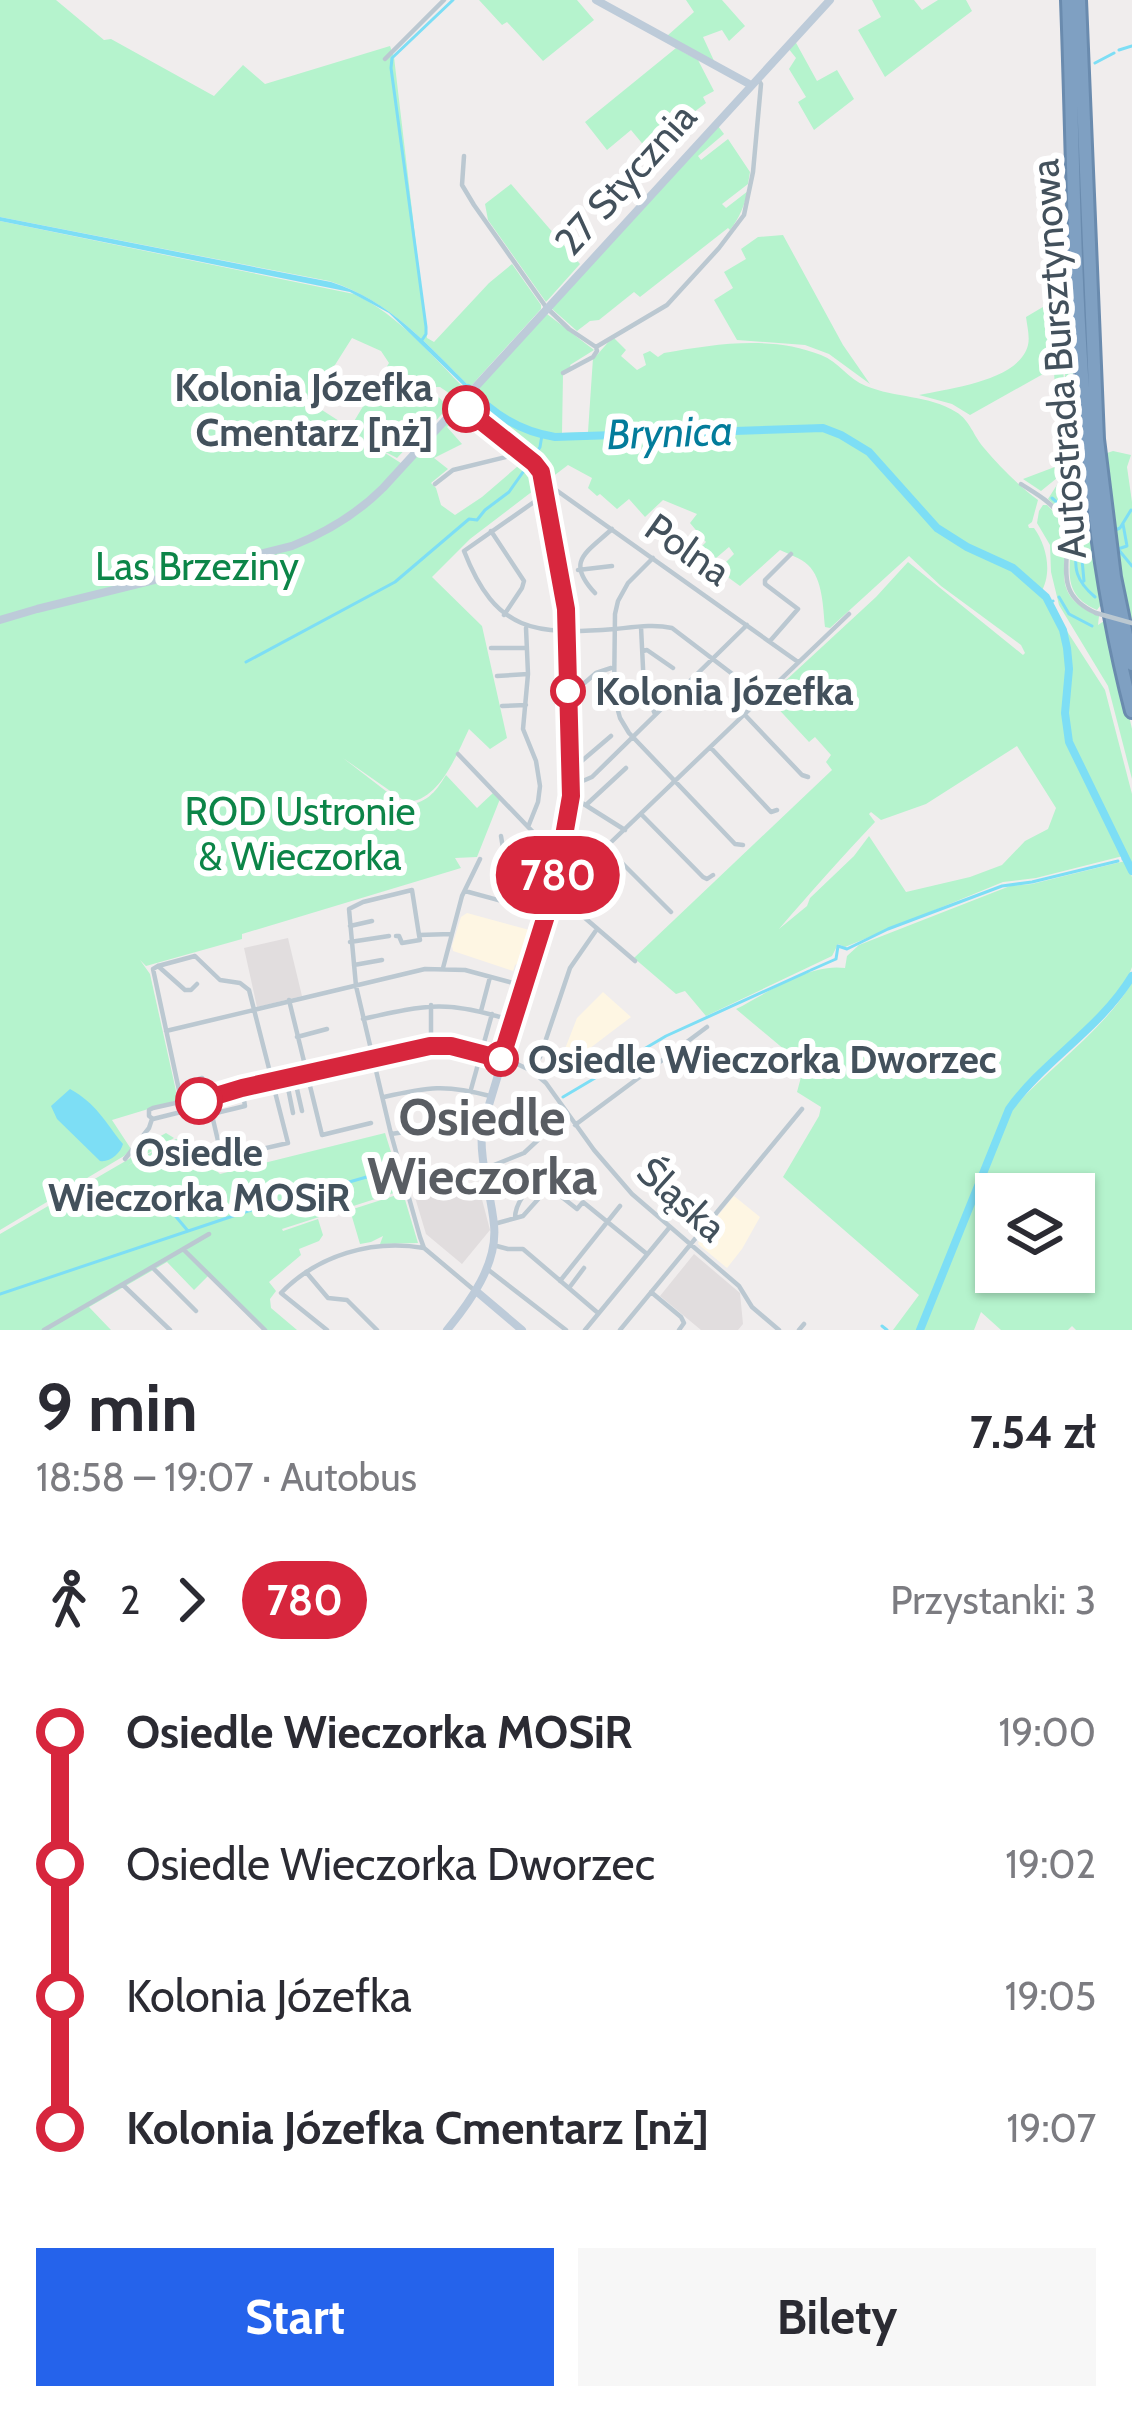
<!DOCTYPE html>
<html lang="pl">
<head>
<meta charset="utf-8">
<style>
	:root { --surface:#fff; --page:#f7f7f7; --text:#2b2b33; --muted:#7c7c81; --accent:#2563eb }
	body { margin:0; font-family:Cabin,sans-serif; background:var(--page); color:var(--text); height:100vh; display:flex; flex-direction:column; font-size:45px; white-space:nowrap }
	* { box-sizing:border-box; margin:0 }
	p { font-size:39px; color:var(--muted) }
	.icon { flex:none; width:66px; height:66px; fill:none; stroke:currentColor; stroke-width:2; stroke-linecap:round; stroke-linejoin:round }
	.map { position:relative; height:1330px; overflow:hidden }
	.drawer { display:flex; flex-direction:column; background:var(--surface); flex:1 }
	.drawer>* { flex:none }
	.badge { padding:0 24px; border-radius:39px; font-size:42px; line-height:78px }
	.tools { position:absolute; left:975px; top:1173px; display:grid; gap:24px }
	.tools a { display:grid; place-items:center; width:120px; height:120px; border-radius:0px; background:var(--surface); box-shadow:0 3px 9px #0004; font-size:60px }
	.map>.badge { position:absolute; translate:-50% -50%; box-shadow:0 0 0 6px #fff }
	.legs { display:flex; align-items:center; gap:18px; height:132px; padding:0 36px; font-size:39px }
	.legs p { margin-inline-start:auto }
	.headline { display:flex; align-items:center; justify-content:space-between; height:204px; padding:0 36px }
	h1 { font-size:66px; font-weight:800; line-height:90px }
	.action { display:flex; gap:24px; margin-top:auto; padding:24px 36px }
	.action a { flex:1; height:138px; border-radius:0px; background:var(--accent); color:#fff; font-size:48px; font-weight:800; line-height:138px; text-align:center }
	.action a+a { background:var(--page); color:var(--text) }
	ul { padding:0 36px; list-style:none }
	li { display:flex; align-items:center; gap:42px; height:132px; font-size:45px }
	li i { display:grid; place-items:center; width:18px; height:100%; margin:0 15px; background:currentColor }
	li i::after { content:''; width:30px; height:30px; margin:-15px; border:9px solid; border-radius:50%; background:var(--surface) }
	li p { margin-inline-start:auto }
	li:first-child i { background:linear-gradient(#0000 50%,currentColor 0) }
	li:last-child i { background:linear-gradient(currentColor 50%,#0000 0) }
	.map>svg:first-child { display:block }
</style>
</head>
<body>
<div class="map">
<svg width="1132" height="1330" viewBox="0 0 1132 1330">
	<rect width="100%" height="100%" fill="#f0eded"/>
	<!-- commercial -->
	<path fill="#fef6e3" d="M467 913 537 932 526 958 515 965 513 971 453 951 452 946 461 917Z
		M603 992 631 1017 577 1058 569 1053 567 1056 563 1054 577 1018Z
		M734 1196 760 1217 742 1249 727 1268 698 1244 699 1239Z"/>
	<!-- education -->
	<path fill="#e1ddde" d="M288 938 302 996 257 1007 244 948Z
		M454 1182 479 1188 490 1230 462 1264 426 1234 414 1194Z
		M694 1254 740 1293 743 1324 738 1330H701L660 1296Z"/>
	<!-- green -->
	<path fill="#b5f3cd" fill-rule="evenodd" d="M0 0H56L104 40 111 39 214 96 243 65 265 84 390 46 394 57 427 338 434 342 489 283 512 264 541 305V309L470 387C427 344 389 300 329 281L0 217Z
		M479 0H577L594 20 543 61 507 22 502 25Z
		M686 0H722L745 26 729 41 722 30 703 37 715 63 667 36 694 12Z
		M872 0H914L922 10 938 0H966L972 11 885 77 858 30 881 17Z
		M795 41 817 81 837 70 854 99 814 130 798 102 806 97 789 69 796 58 788 48Z
		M676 48 698 60 714 91 703 97 706 103 646 148 631 130 607 150 585 122Z
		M718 126 724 134 698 156 701 160 728 139 750 172 748 184 722 204 726 208 748 191C744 206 740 217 730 230L728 228 640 297 634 292 599 320 590 321 577 331 551 308Z
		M511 184 580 264 546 302 488 220 485 204Z
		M0 221 354 294C399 315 432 356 467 391L459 400 440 387H435L433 391 448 407 419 440H414L397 458 374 446 404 465 456 412H463L532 464 540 475 542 484 470 539 432 577 482 626 507 738 490 749 469 729C457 754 439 802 406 802L343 758 404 805C426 804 435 793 446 775L477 808 493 793 500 799 477 857 455 858 461 868 242 934V939L146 966 140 960 150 974 178 1100 112 1120 131 1149 124 1156 0 1230ZM352 338 381 351 389 363 350 428 311 403ZM461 415 510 453 518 466 482 497 455 515 441 505 436 488 431 483 448 469 434 458 462 444 447 427Z
		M783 235 843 345 870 384 829 354 805 345 737 340 714 300 733 288 724 272 746 259 741 249 758 237Z
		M1074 255 1084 471 1105 611 1100 606 1097 610C1052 591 1079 556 1067 522 1063 512 1056 506 1048 499L1067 469 1068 459 1057 478 1041 491 1023 479 1060 465 1054 372 1052 369 970 415 952 404 919 395C950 388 1019 381 1028 345 1030 337 1027 325 1026 317L1058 298 1069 452 1061 294 1064 257Z
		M547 314 594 350 570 365 572 370 563 375 562 433 588 432 593 358C602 352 604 344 614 338L626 350 621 356 637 370 646 365 643 354 650 351 658 357 664 353C715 344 771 335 821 355 839 362 848 379 866 386 895 398 929 395 956 412 970 420 974 437 984 448 1000 467 1018 485 1038 500L1032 522 1028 525 1029 528H1034C1047 546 1053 574 1040 594 1048 607 1059 621 1063 636 1073 674 1060 712 1070 750L1123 856 1036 878 1003 882 845 947 838 944 832 956 706 1016 685 991 676 994 634 958 832 770 826 762 831 755 815 737 809 742 772 702 770 695 876 597 908 562 1023 655 1025 653 1021 645 941 586 909 556 830 628 825 627C823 608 823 579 808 565 801 558 788 554 780 550L740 586 718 570 734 554 729 547 709 564 694 554 706 542 690 523 697 514 663 500 645 517 629 499 617 509 600 494 597 496 588 488 592 478 568 465 547 481 545 475 465 402ZM1017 746 1056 808 1048 829 1025 841 1002 865 970 877 906 892 869 836 854 856 810 898 807 906 779 929C809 894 842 857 875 822L869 814 871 812 881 820 926 804Z
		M1113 451 1131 455 1127 467 1132 502V619L1126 617 1104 454Z
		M1043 505H1047C1051 509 1058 516 1060 521 1079 557 1039 592 1099 616L1098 625 1107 619 1132 729V779L1108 686 1059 605 1051 572 1050 545 1037 523 1039 511Z
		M1065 628 1105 690 1132 794V865L1083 769 1069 732 1066 714 1071 664Z
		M1125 861 1132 877V967C1111 1028 1037 1062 1003 1116L917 1330H893L919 1295 783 1177 819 1116 821 1107 797 1092 804 1066 736 1009C768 993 808 963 845 968L847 956 859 945 1010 886 1032 884Z
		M1132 982V1330H1076L1072 1326 1068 1330H1001L981 1312 974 1330H922L1005 1122 1014 1107C1049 1068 1108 1026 1132 982ZM1074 1194V1272H996V1194Z
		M166 1133 174 1138 127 1166 176 1139 186 1141 220 1174 385 1133 403 1190 282 1229 283 1231 318 1219 323 1235 319 1241 299 1249 301 1255 269 1282 276 1291 270 1299 271 1308 297 1330H263L208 1276 194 1290 167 1262 89 1307 111 1330H0V1234L129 1159 146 1144Z
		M403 1193 418 1243 380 1244 383 1236 371 1242 360 1244 350 1210Z"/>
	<!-- water -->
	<path fill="#7ddef5" d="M0 217 331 282C389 300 428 345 470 387L468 390 389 313 350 292 0 221Z
		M70 1089C96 1103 105 1122 123 1144 121 1153 109 1163 100 1161L57 1119 51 1106Z"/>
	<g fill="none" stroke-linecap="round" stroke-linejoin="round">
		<!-- stream -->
		<path stroke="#7ddef5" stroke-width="3" d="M1119 50 1132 46
			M1095 63 1114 53
			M422 340 426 334V327L391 68 392 58 453 0
			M534 457 540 447 542 435
			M1052 498C1060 505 1068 512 1072 522 1085 553 1061 568 1095 597
			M1123 524 1127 546 1118 549 1132 566
			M1113 531 1120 528 1131 510
			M1084 581 1080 538 1091 533
			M1059 597 1069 614 1092 626
			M1049 603 1053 601
			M246 662 395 582 469 519 477 520 485 510 509 492 528 465
			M1123 859H1127
			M811 970 836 959 838 946 847 949 888 929 1002 886 1032 882 1118 861
			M563 1097 666 1036 809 971
			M167 1206 188 1231
			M262 1207 398 1168
			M0 1294 254 1209
			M882 1326 887 1330"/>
		<!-- river -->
		<path stroke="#7ddef5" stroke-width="8" d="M468 388C494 414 518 431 555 437L823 428 841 435 869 452 937 528 967 547 1013 568 1046 597 1063 630 1067 648 1069 669 1065 713 1069 742 1132 871
			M920 1330 1009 1109C1044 1060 1100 1029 1132 976"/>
		<!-- highway casing -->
		<g stroke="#6a8bae" stroke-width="18">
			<path id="highway" d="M1068 0C1077 238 1072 479 1132 711
				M1079 0 1097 439 1114 577 1132 664"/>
		</g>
		<!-- street -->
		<path stroke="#bbc8d1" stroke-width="4.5" d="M385 59 444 0
			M464 156 462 185 474 205 546 307 569 329 596 347 667 305 719 248 744 215 753 172 761 84 757 78
			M563 373 593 357 597 351 596 347
			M435 484 453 470 522 453
			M545 484 549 485 798 662
			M1021 484C1033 492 1050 501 1058 513 1083 548 1042 589 1096 613
			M544 495 464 551C496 633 535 635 615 629 635 627 654 624 672 628L764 698
			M491 531 524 581 522 588 504 615
			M653 558 628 583 618 601 615 614 614 696 620 718 629 733 735 844 743 845
			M578 570 612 566
			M595 593C565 561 586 553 612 529
			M641 627 644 688 655 714
			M526 628 528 674 523 729 536 761 540 786 538 802 528 827
			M770 641 798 609 765 584V580L791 554
			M491 648H527
			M643 651 647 650 673 668
			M497 676 528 674
			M731 697 744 682
			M567 698 596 673 611 668
			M502 706 526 705
			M745 715 802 775 808 777
			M711 748 771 812 777 810
			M458 754 555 855 561 858
			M570 771 611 736
			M571 786 592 777 747 625
			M571 796 625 830
			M586 805 626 768
			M641 814 703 877 707 879 713 875
			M501 836 512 903
			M606 847 671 912
			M534 874 557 894 849 614
			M465 891 546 913
			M557 894 635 961
			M350 926 372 921
			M451 934 419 935 412 890 363 902 349 909 356 986 391 1134 420 1237 424 1248 474 1290
			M396 936H399L402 943 420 940 419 935
			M350 942 389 936
			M354 965 382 960
			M158 966 195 956 220 980 240 983 249 990 288 1143 222 1158 205 1085 202 1078 199 1079
			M158 966 153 969 182 1104
			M158 966 185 990H191L197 984
			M443 968 462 896 480 859
			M289 1000 322 1135 371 1123
			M481 1011 490 977
			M363 1019C429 1004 448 1000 513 1021
			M166 1031 425 969 465 970 524 986
			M297 1037 327 1029
			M431 1046V1005
			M532 1071 540 1057 570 968 597 929
			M294 1076 302 1111
			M286 1078 293 1113
			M206 1097 181 1112 153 1119 149 1116V1110L153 1108 431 1046H451L515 1063 532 1071 546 1083 594 1150 632 1194 739 1286 752 1307 779 1330
			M384 1097C428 1087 446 1084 490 1096
			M212 1114 245 1106 242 1088
			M575 1125 707 1027
			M391 1134 452 1125 463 1118 492 1014
			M125 1159 149 1128 152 1119
			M484 1169 524 1153 567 1113
			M515 1218C515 1204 527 1188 539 1180L549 1187
			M494 1224 523 1216 549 1187 577 1209 583 1202 647 1254
			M493 1245 508 1249H523L598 1313
			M184 1250 265 1330
			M153 1268 196 1311
			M486 1268 566 1330
			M306 1272 328 1298 347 1300 377 1330
			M560 1281 620 1206
			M123 1285 170 1330
			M569 1288 584 1268
			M651 1292 681 1317 684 1323 679 1330
			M44 1330 209 1234
			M327 1330 281 1293C318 1255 372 1239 424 1248
			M585 1330 669 1228
			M620 1330 802 1109
			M799 1330 804 1324"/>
		<!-- secondary -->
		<path stroke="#bdcbd9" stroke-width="8" d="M596 0 751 85
			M0 620 37 609 292 546C327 532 356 515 383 488L830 0
			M476 1291 522 1330
			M447 1330C470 1302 498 1264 494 1225 491 1192 479 1162 482 1128L555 887 571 796 566 609 544 479 534 463 459 404"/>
		<!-- highway -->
		<use href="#highway" stroke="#7fa0c2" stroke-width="12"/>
		<!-- street-bridge -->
		<path stroke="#bbc8d1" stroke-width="4.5" d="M1096 613 1132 623"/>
	</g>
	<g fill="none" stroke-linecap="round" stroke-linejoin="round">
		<!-- line-1 casing -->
		<g stroke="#fff" stroke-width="27">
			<path id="line-1" d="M199 1101 242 1088 430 1046H451L501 1059 555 887 571 796 566 609 541 472 534 463 466 409"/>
		</g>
		<!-- line-1 -->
		<use href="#line-1" stroke="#d7263d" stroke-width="18"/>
	</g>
	<!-- markers -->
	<g fill="#fff" stroke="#d7263d" stroke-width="6">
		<circle cx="466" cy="409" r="21"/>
		<circle cx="568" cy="691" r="15"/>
		<circle cx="501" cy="1059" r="15"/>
		<circle cx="199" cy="1101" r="21"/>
	</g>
	<g text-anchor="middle" stroke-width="12" stroke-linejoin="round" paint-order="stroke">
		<!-- street labels -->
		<g font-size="39" fill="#43515c" stroke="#fff">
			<text transform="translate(625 179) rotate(-48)" y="14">27 Stycznia</text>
			<text transform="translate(1058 359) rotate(-94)" y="14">Autostrada Bursztynowa</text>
			<text transform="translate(688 549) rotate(35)" y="14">Polna</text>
			<text transform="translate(682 1199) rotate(42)" y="14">Śląska</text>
		</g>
		<!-- stop labels -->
		<g font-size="39" font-weight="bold" fill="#43515c" stroke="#fff" text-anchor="start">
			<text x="433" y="401" text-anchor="end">Kolonia Józefka<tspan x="433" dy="45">Cmentarz [nż]</tspan></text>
			<text x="595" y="705">Kolonia Józefka</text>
			<text x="528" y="1073">Osiedle Wieczorka Dworzec</text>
			<text x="199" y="1166" text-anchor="middle">Osiedle<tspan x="199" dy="45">Wieczorka MOSiR</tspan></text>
		</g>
		<!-- park labels -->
		<g font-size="39" fill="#0c8548" stroke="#fff">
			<text x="197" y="580">Las Brzeziny</text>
			<text x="300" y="825">ROD Ustronie<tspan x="300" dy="45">&amp; Wieczorka</tspan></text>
		</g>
		<!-- water labels -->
		<g font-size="42" font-style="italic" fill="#037c9b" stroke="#fff">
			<text transform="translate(670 432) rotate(-2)" y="15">Brynica</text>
		</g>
		<!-- district labels -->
		<g font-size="51" font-weight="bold" fill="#595d63" stroke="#fff">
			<text x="482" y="1135">Osiedle<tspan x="482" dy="59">Wieczorka</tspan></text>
		</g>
	</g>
</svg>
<div class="tools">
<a><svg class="icon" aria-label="layers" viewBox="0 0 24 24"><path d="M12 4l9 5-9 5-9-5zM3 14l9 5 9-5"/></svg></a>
</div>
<b class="badge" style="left:558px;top:875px;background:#d7263d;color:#fff">780</b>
</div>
<section class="drawer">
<div class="headline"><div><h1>9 min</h1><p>18:58 – 19:07 · Autobus</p></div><b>7.54 zł</b></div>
<div class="legs"><svg class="icon" aria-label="walk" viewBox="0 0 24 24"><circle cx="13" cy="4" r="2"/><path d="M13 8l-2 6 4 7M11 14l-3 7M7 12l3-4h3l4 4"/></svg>2<svg class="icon" aria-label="forward" viewBox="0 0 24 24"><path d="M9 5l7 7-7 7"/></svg><b class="badge" style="background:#d7263d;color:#fff">780</b><p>Przystanki: 3</p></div>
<ul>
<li><i style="color:#d7263d"></i><b>Osiedle Wieczorka MOSiR</b><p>19:00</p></li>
<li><i style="color:#d7263d"></i><span>Osiedle Wieczorka Dworzec</span><p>19:02</p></li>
<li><i style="color:#d7263d"></i><span>Kolonia Józefka</span><p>19:05</p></li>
<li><i style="color:#d7263d"></i><b>Kolonia Józefka Cmentarz [nż]</b><p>19:07</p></li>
</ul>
<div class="action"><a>Start</a><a>Bilety</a></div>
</section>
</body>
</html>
